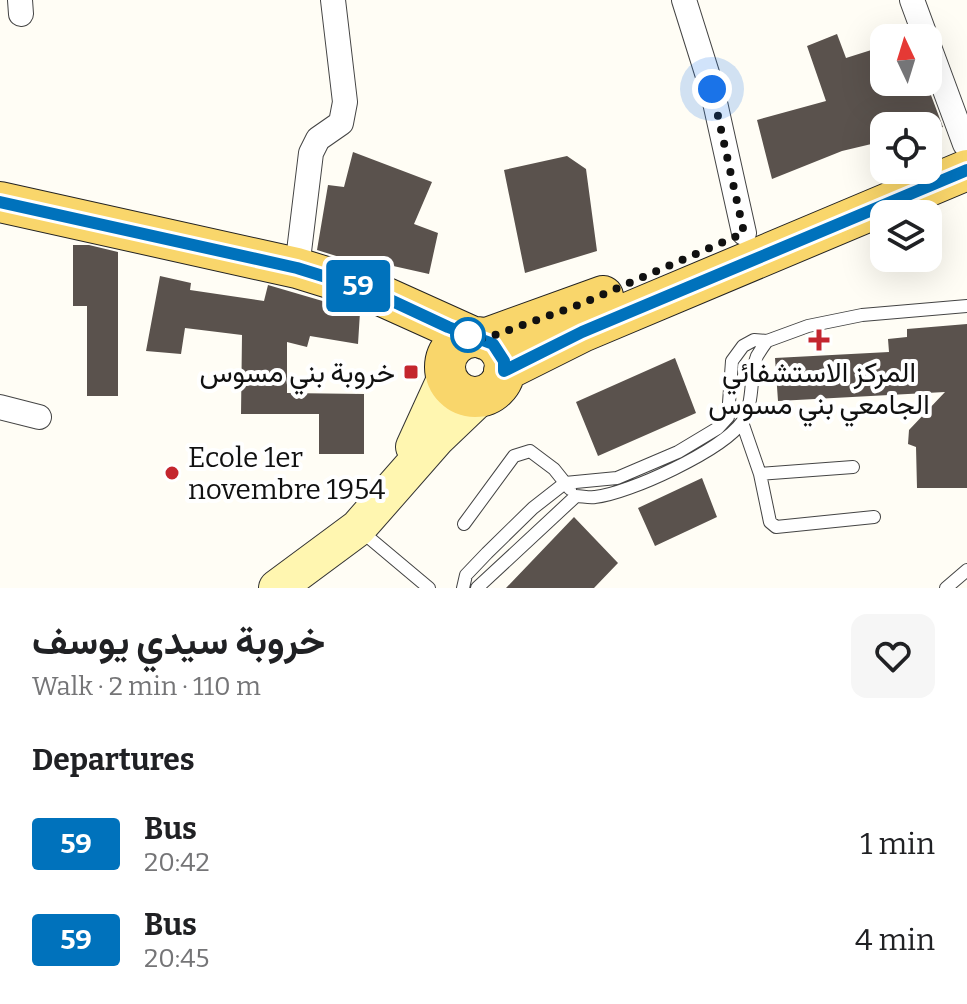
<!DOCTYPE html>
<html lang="en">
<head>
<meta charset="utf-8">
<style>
	:root { --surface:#fff; --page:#f6f6f6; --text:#202124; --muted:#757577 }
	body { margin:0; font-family:Bitter,Vazirmatn,serif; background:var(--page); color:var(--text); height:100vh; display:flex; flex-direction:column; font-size:30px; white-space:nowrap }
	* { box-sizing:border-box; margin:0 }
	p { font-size:26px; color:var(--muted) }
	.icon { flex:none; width:44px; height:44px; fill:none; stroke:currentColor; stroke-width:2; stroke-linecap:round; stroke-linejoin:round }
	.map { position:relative; height:588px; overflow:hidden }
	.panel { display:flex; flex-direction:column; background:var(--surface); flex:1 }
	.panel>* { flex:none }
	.badge { padding:0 16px; border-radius:6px; font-size:28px; line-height:52px }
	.needle { width:52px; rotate:356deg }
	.tools { position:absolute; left:870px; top:24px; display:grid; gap:16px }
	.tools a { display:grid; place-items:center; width:72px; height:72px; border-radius:16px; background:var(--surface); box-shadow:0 8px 32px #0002; font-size:40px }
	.you { position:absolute; width:40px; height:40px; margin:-20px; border:6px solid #fff; border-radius:50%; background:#1a73e8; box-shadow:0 0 0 12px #1a73e833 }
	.map>.badge { position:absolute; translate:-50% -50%; box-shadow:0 0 0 4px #fff }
	h2 { padding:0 32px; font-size:30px; line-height:72px }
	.round { display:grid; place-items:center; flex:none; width:84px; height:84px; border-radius:16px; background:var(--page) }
	.overview { display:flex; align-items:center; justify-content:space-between; height:136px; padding:0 32px }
	h1 { font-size:38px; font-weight:700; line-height:60px }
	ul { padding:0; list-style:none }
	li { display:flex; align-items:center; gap:24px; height:96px; padding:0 32px }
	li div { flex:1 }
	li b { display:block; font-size:30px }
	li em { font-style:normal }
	li .badge { min-width:88px; font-weight:700; text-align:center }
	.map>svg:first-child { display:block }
</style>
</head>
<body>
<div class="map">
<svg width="967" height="588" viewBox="0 0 967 588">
	<rect width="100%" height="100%" fill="#fffdf5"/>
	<!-- building -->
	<path fill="#5a524d" d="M837 34 846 58 884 46V82H926L943 127 928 131V126H884V141L842 151 772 179 757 120 826 101 807 46Z
		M353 152 432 182 414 224 438 233 429 274 362 259V264L317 250 328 185 344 187Z
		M567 156 586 169 597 251 525 273 504 170Z
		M73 245H89L118 252V396H87V306H73Z
		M160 276 191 283 190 290 264 301 268 285 360 312 358 344 310 336 307 347 287 342V393L364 394V454H319V414H241L242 335 185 328 181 354 146 351Z
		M967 324V488H917L916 447 908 444 909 430 945 392 778 401 775 358 889 352 888 339 907 337V329Z
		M675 358 696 413 598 456 576 402Z
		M702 478 717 517 655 546 638 508Z
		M574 517 618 563 594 588H506Z"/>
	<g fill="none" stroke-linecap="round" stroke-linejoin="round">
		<!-- lane casing -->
		<g stroke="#444" stroke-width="14">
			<path id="lane" d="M742 422 760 474 770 522 776 527 874 517
				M760 474 853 467
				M464 524 514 456 530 451 554 469 570 489
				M361 531 429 588
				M463 588 466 575 487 553 533 508 565 483 617 478 678 452 718 428 728 417 732 361 743 346 754 340 767 341 808 326 862 315 967 306
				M477 588 576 496C582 496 589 498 595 497 628 494 723 450 742 422 755 402 749 376 757 356 760 351 764 345 767 341
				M946 588 967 570"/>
		</g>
		<!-- street casing -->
		<g stroke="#444" stroke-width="26">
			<path id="street" d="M20 0 21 14
				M684 0 712 89 744 233
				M912 0 926 38
				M928 44 965 144
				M297 268 311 153 318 139 341 123 345 102 333 0
				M0 407 39 417"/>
		</g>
		<!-- secondary casing -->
		<g stroke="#333" stroke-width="38">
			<path id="secondary" d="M414 447 446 377
				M277 588 358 528 437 438 481 396"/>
		</g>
		<!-- primary casing -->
		<g stroke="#222" stroke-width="42">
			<path id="primary" d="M0 202 297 268 371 291 473 337
				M445 367a30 30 0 1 1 60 0a30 30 0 1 1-60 0Z
				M484 339 603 296
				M504 371 582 332 967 170"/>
		</g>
		<!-- lane -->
		<use href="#lane" stroke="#fff" stroke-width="12"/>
		<!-- street -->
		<use href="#street" stroke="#fff" stroke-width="24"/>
		<!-- secondary -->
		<use href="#secondary" stroke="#fff6b0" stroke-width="36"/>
		<!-- primary -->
		<use href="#primary" stroke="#f9d66b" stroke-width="40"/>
	</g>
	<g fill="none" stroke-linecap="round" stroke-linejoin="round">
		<!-- line casing -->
		<g stroke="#fff" stroke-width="18">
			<path id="line" d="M0 202 297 268 371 291 448 327 493 344 504 361V371L582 332 967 170"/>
		</g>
		<!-- line -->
		<use href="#line" stroke="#0072bc" stroke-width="12"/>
		<!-- walk -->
		<path stroke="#111" stroke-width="8" stroke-dasharray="0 14.4" d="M468 335 484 339 581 304 744 233 712 89"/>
	</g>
	<!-- markers -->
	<circle fill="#fff" stroke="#0072bc" stroke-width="4" cx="468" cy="335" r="16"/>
	<g fill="#c4262e" stroke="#fff" stroke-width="3">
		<path d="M815 328h8v8h8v8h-8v8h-8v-8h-8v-8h8z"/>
		<rect x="403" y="364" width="16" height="16" rx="4"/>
		<circle cx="172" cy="473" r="8"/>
	</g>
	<g text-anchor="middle" stroke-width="8" stroke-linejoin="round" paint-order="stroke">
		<!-- poi labels -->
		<g font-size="28" fill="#111" stroke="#fff" text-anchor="end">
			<text x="395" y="382">خروبة بني مسوس</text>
			<text x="819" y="382" text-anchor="middle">المركز الاستشفائي<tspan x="819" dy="32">الجامعي بني مسوس</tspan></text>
			<text x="188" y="467" text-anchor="start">Ecole 1er<tspan x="188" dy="32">novembre 1954</tspan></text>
		</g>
	</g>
</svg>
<div class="tools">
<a><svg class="needle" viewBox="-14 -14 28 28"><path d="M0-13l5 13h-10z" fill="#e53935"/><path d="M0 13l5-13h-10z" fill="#757577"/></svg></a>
<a><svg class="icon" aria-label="locate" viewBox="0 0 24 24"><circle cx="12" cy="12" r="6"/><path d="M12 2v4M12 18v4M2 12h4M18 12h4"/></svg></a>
<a><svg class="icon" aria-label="layers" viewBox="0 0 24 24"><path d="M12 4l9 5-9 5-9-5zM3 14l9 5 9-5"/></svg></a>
</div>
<div class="you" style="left:712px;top:89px"></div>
<b class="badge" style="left:358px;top:286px;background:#0072bc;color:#fff">59</b>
</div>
<section class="panel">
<div class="overview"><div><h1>خروبة سيدي يوسف</h1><p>Walk · 2 min · 110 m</p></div><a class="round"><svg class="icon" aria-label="heart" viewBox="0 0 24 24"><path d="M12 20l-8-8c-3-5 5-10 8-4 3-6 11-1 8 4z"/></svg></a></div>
<h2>Departures</h2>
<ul>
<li><span class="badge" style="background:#0072bc;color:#fff">59</span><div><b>Bus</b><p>20:42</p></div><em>1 min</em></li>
<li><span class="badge" style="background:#0072bc;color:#fff">59</span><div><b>Bus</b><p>20:45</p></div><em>4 min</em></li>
</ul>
</section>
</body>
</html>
